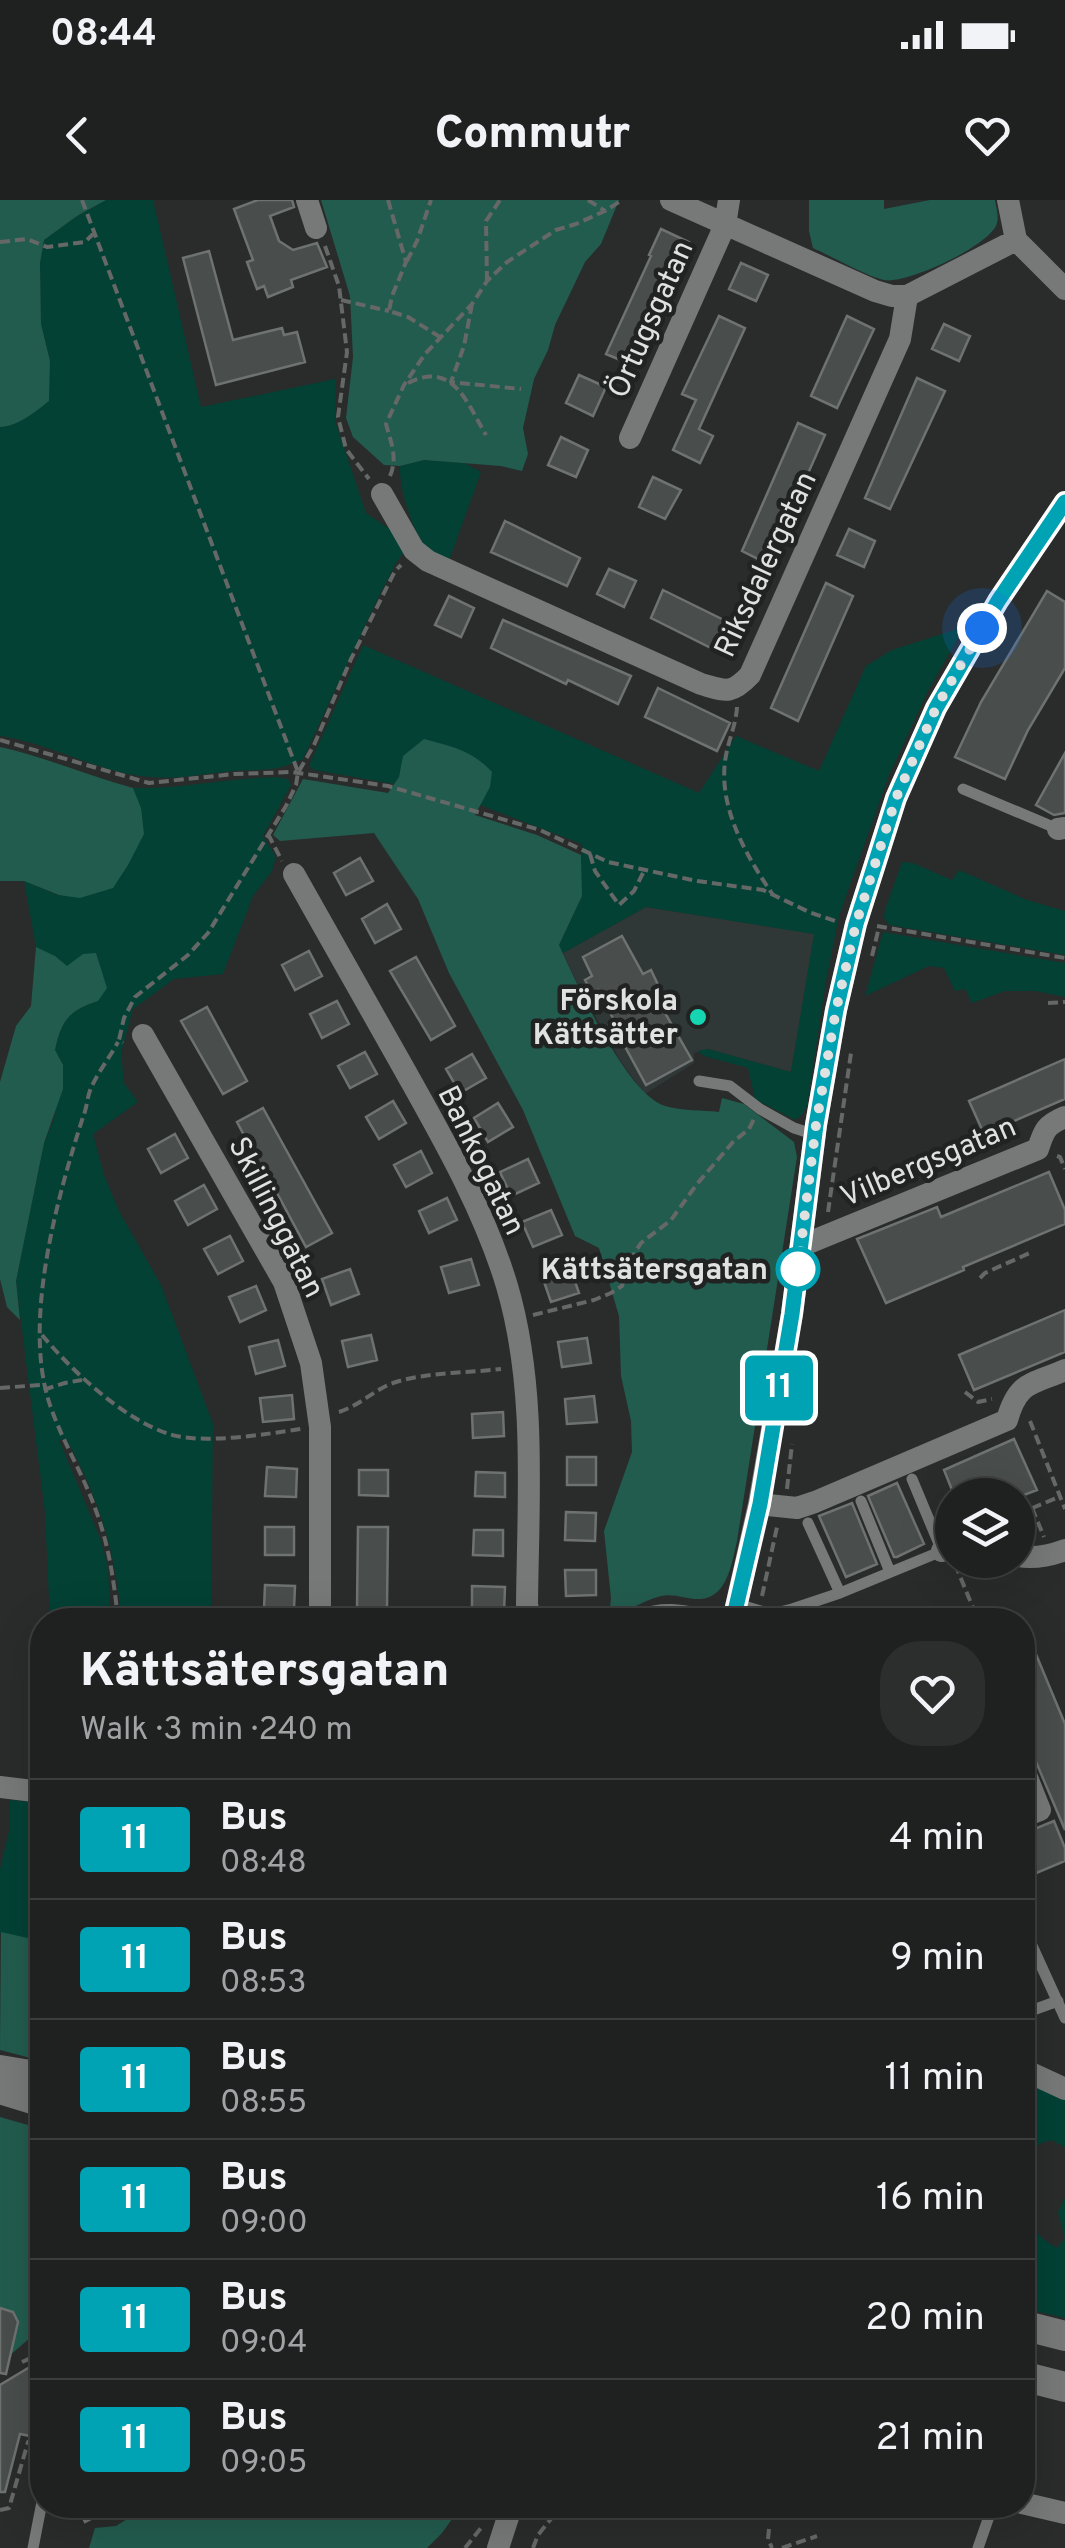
<!DOCTYPE html>
<html lang="en">
<head>
<meta charset="utf-8">
<style>
	:root { --surface:#1f2120; --page:#2c2e2d; --text:#f1f3f6; --muted:#a1a3a5; --line:#3c3e3e }
	body { margin:0; font-family:Overpass,sans-serif; background:var(--page); color:var(--text); height:100vh; display:flex; flex-direction:column; font-size:38px; white-space:nowrap }
	* { box-sizing:border-box; margin:0 }
	p { font-size:32px; color:var(--muted) }
	.icon { flex:none; width:55px; height:55px; fill:none; stroke:currentColor; stroke-width:2; stroke-linecap:round; stroke-linejoin:round }
	.map { position:relative; flex:1; overflow:hidden }
	.details { position:absolute; left:30px; top:1408px; width:1005px; height:910px; display:flex; flex-direction:column; background:var(--surface); border-radius:40px; box-shadow:0 10px 40px #0002,0 0 0 2px var(--line) }
	.details>* { flex:none }
	.badge { padding:0 20px; border-radius:8px; font-size:35px; line-height:65px }
	.fabs { position:absolute; left:935px; top:1278px; display:grid; gap:20px }
	.fabs a { display:grid; place-items:center; width:100px; height:100px; border-radius:50%; background:var(--surface); box-shadow:0 10px 40px #0002,0 0 0 2px var(--line); font-size:50px }
	.you { position:absolute; width:50px; height:50px; margin:-25px; border:8px solid #fff; border-radius:50%; background:#1a73e8; box-shadow:0 0 0 15px #1a73e833 }
	.map>.badge { position:absolute; translate:-50% -50%; box-shadow:0 0 0 5px #fff }
	.round { display:grid; place-items:center; flex:none; width:105px; height:105px; border-radius:40px; background:var(--page) }
	.headline { display:flex; align-items:center; justify-content:space-between; height:170px; padding:0 50px }
	h1 { font-size:48px; font-weight:800; line-height:75px }
	ul { padding:0; list-style:none }
	li { display:flex; align-items:center; gap:30px; height:120px; padding:0 50px; border-top:2px solid var(--line) }
	li div { flex:1 }
	li b { display:block; font-size:38px }
	li em { font-style:normal }
	li .badge { min-width:110px; font-weight:700; text-align:center }
	.status { display:flex; justify-content:space-between; align-items:center; height:70px; padding:0 50px; background:var(--surface); direction:ltr }
	.status svg { height:28px; fill:currentColor }
	header { display:flex; justify-content:space-between; align-items:center; height:130px; padding:0 50px; background:var(--surface); font-size:45px; font-weight:800 }
	.map>svg:first-child { display:block }
</style>
</head>
<body>
<div class="status"><b>08:44</b><svg viewBox="0 0 49 12"><path d="M0 12V9h3v3zM5 12V6h3v6zM10 12V3h3v9zM15 12V0h3v12zM26 1h20v11H26zM47 4h2v5h-2z"/></svg></div>
<header><svg class="icon" aria-label="back" viewBox="0 0 24 24"><path d="M15 5l-7 7 7 7"/></svg>Commutr<svg class="icon" aria-label="heart" viewBox="0 0 24 24"><path d="M12 20l-8-8c-3-5 5-10 8-4 3-6 11-1 8 4z"/></svg></header>
<div class="map">
<svg width="1065" height="2348" viewBox="0 0 1065 2348">
	<rect width="100%" height="100%" fill="#292c2b"/>
	<!-- built -->
	<path fill="#2f3836" d="M646 707 815 734 791 872 708 849 694 853V863L645 894 621 862 578 785 563 753Z"/>
	<!-- green -->
	<path fill="#034135" d="M106 0H153L201 207 335 179V221L366 313 394 332 404 352 396 363 376 402 303 559C277 572 264 569 235 571 207 573 179 580 150 577 98 573 51 543 0 536V227C19 226 35 212 49 200L50 161 41 124 40 63 44 40 76 17Z
		M424 260 464 263 481 272 449 361C442 357 434 353 428 348 412 334 399 287 400 266Z
		M964 427 928 491 889 575 839 716 826 781 807 906 802 915 795 920 755 899 748 868 704 856 697 851 708 849 791 872 814 734 646 707 563 753 559 745 582 696V644L480 605 490 587 404 556 399 577 394 584 314 570 309 566 363 445 699 593 736 536 819 571 866 466 892 450Z
		M276 577 288 579 291 585 263 636 276 657 272 671 253 696 223 774 174 779 133 809 121 853 124 883 138 902 93 934 104 975 120 1013 161 1085 213 1224 211 1420H121C117 1355 98 1295 66 1239L59 1240 100 1338 108 1367 110 1410 91 1420H50L45 1312 16 1081 44 943 54 919 63 865 55 850C61 821 69 810 98 801L99 766 96 753 67 767 55 756 36 747 24 681 58 695 141 608 133 588C181 589 228 578 276 577Z
		M902 662 913 663 952 680 959 670 1027 700 1065 711V755L889 725 884 718 885 710Z
		M883 732 1065 763V797L1035 791H1005L972 803 965 789 955 791 944 768 929 766 865 796Z
		M10 1600 42 1603V1758L35 1757 0 1733V1669L10 1628Z
		M1022 1880 1065 1898V1947L1051 1940 1039 1944 1023 1973Z
		M1022 1997C1032 2021 1032 2036 1058 2048L1065 2038 1058 2012 1065 1998V2118L1023 2108Z"/>
	<!-- forest -->
	<path fill="#225c4e" d="M0 0H106L77 16 44 40 40 63 41 124 50 161 49 201C35 212 19 226 0 227Z
		M321 0H619L601 44 585 62 555 125 548 150 534 179 523 228 528 254 522 271 501 266 424 260 400 266 384 265 353 237 346 218 353 157 350 96Z
		M809 0H884V9L930 0H995C996 7 999 16 997 23 992 45 905 85 884 80 866 76 831 56 813 48L809 31Z
		M424 539C451 546 473 551 492 572L490 587 475 615 537 635 581 655 582 696 559 745C576 782 626 894 665 906 681 911 702 910 719 912L722 898 744 904 794 942 797 957 737 1341C732 1361 728 1397 701 1399 688 1400 675 1393 661 1396 643 1401 626 1411 609 1420L611 1398 604 1331 632 1252 631 1221 621 1176 619 1116 599 1048 575 1036 523 910 449 773 418 699 374 633 280 641 273 635 303 579 388 593 399 577 403 556Z
		M0 547C46 557 88 576 133 588L141 608 144 634 128 665 113 688 80 698 59 695 24 681H0Z
		M36 747 55 756 67 766 83 754 96 753 107 788 98 801C69 810 61 821 55 850L63 865V889L44 943 16 1081 20 1120 7 1107 0 1079V882L16 826 31 806Z
		M1 1732 32 1739 35 1757H42V1861L0 1850Z
		M0 1917 42 1929V2116L31 2137 8 2157 0 2156Z
		M150 2305H462L442 2333 427 2348H89L95 2328 116 2326Z"/>
	<!-- building -->
	<path fill="#494d4c" stroke="#6e7271" stroke-width="2.5" d="M258 0H292L294 7 270 16 279 41 293 50 317 43 327 67 291 80 293 87 268 97 264 86 257 89 247 62 253 60 234 9Z
		M661 29 689 42 632 165 606 154 651 56 649 55Z
		M209 51 233 140 282 128 284 135 297 132 305 162 216 185 183 58Z
		M741 63 768 75 756 101 729 89Z
		M719 116 745 128 699 229 713 236 700 263 673 250 696 200 682 194Z
		M847 116 874 129 837 208 811 196Z
		M944 124 970 136 959 161 932 149Z
		M579 175 606 187 593 216 566 203Z
		M917 178 945 191 890 309 865 298Z
		M798 223 825 235 768 364 742 351Z
		M561 237 588 250 576 277 548 265Z
		M653 277 681 290 665 319 639 307Z
		M505 321 580 358 567 386 491 352Z
		M849 329 875 341 864 367 837 355Z
		M609 369 636 381 624 407 597 394Z
		M826 383 853 396 798 521 771 508Z
		M663 390 738 427 725 455 651 418Z
		M1047 391 1065 402V468L1028 530 1005 579 955 557 981 502Z
		M449 396 474 408 461 437 435 425Z
		M503 420 631 476 618 504 568 480 566 484 491 448Z
		M658 488 730 523 717 551 645 517Z
		M1065 553V613L1054 615 1036 605Z
		M360 658 373 681 346 695 334 673Z
		M387 704 401 729 375 743 362 719Z
		M622 736 643 774 651 770 660 789 653 792 692 860 646 885 623 843 618 846 607 826 615 822 598 790 592 793 585 780 592 776 583 757Z
		M309 751 322 776 295 790 282 765Z
		M416 757 455 826 431 840 390 771Z
		M337 801 349 824 322 838 310 814Z
		M207 807 247 881 223 894 181 821Z
		M365 852 377 874 350 888 338 866Z
		M472 854 486 878 460 893 446 869Z
		M1065 859V899L984 934 969 901Z
		M393 901 406 923 379 939 366 917Z
		M498 903 513 927 488 942 474 918Z
		M263 908 332 1033 306 1047 278 995 276 996 237 922Z
		M175 934 188 958 161 973 148 949Z
		M421 951 432 973 406 987 394 965Z
		M528 959 539 983 511 996 500 972Z
		M1049 972 1065 1010V1024L963 1067 964 1070 886 1103 857 1039 937 1007 941 1017Z
		M204 985 217 1009 188 1025 175 1001Z
		M447 998 457 1020 429 1033 419 1011Z
		M551 1010 562 1035 533 1047 522 1022Z
		M230 1036 243 1061 218 1074 204 1049Z
		M471 1059 479 1085 449 1093 441 1067Z
		M570 1067 579 1093 551 1102 542 1076Z
		M350 1069 359 1094 331 1105 322 1079Z
		M256 1086 266 1110 240 1122 229 1097Z
		M1065 1110V1152L974 1190 959 1155Z
		M371 1135 377 1160 348 1167 342 1141Z
		M587 1138 591 1163 562 1167 558 1142Z
		M278 1140 285 1166 256 1174 249 1147Z
		M292 1195 294 1219 263 1222 260 1198Z
		M594 1196 597 1222 567 1224 565 1199Z
		M503 1212 504 1236 473 1238 472 1214Z
		M1014 1239 1037 1290 1024 1295H954L944 1270Z
		M567 1257H596V1285H567Z
		M267 1267 297 1269 296 1297 265 1296Z
		M359 1270H388V1296L359 1295Z
		M476 1272 505 1273V1297L475 1296Z
		M897 1283 924 1344 897 1357H894L868 1296Z
		M852 1303 877 1364 846 1377 819 1316Z
		M566 1312 596 1313 595 1341 565 1340Z
		M265 1327H294V1355H265Z
		M358 1327H388L387 1408H357Z
		M474 1330H503V1356L473 1355Z
		M565 1370H596V1395L566 1396Z
		M265 1385 295 1386 294 1409 264 1408Z
		M472 1386 505 1387 504 1413 472 1412Z
		M1023 1423 1065 1524V1630L1022 1529Z
		M1054 1621 1065 1648V1661L1022 1679V1634Z
		M0 2108 13 2112 18 2122 6 2174 0 2173Z
		M33 2165 42 2168V2222L40 2238 20 2234 5 2292H0V2185Z
		M77 2305H118L85 2322Z"/>
	<g fill="none" stroke-linecap="round" stroke-linejoin="round">
		<!-- path -->
		<path stroke="#656867" stroke-width="4" stroke-dasharray="10 5" stroke-linecap="butt" d="M82 0 298 572 296 585 286 606 208 733 188 755 135 797 124 818 119 840 123 843
			M388 0 406 62 392 96 389 111 408 117 440 137
			M588 0 605 11
			M0 42 27 39 47 47 85 42 94 33
			M325 46 339 86 347 152 338 217 346 249 369 279
			M407 61 417 41 431 0
			M487 81 486 21 500 0
			M341 100 389 111
			M472 104 464 146 451 182 521 189
			M408 183C453 160 467 203 486 235
			M390 276C398 257 391 243 386 224L404 185 425 154 472 104 487 81 507 62 556 30 576 24 605 11 622 0
			M737 507C736 526 727 543 725 562 719 609 747 657 773 695
			M0 540 149 583 234 574 292 572 388 586 540 630 608 662 697 681 763 690 809 712 838 722
			M299 571 314 545 351 459 395 371 401 365
			M268 634 282 661
			M590 654 595 671 619 705 634 691 643 673
			M877 726 1065 758
			M872 756 879 727
			M1048 803 1065 802
			M1057 956 1060 957 1065 969
			M828 1012 851 853
			M980 1078 985 1073 1032 1052
			M533 1115 594 1100 611 1093 622 1086 630 1060 641 1043 671 1020 697 984 733 942 749 929 754 919
			M42 1135C73 1172 123 1219 169 1234 204 1245 265 1234 301 1229
			M0 1188 40 1185 46 1189 65 1183 82 1180
			M965 1192 978 1202 992 1199
			M339 1212C363 1204 374 1189 396 1182 429 1172 467 1173 501 1169
			M1030 1221 1065 1309
			M787 1289 792 1244
			M1032 1308 1044 1337
			M1018 1314 1059 1297
			M955 1364 978 1420
			M762 1396 777 1327
			M118 1420C114 1381 109 1345 95 1308 82 1272 61 1239 49 1202 23 1120 57 998 83 917 87 908 87 897 91 888 98 872 110 857 118 842
			M22 2162 42 2153
			M0 2310 9 2308 28 2242 33 2239H42
			M769 2329 768 2339 772 2348
			M465 2348 481 2328
			M533 2348 538 2335 562 2305
			M782 2348 817 2336"/>
		<!-- service -->
		<path stroke="#767978" stroke-width="11" d="M963 589 1058 629
			M699 881 730 886 760 909 794 928 816 935
			M861 1301 890 1372
			M808 1323 840 1393
			M737 1404 771 1414 792 1409 840 1393 942 1351 912 1279
			M1024 1728 1065 1818
			M1022 1814 1058 1801
			M33 2348 42 2302
			M978 2348 993 2305"/>
		<!-- minor -->
		<path stroke="#767978" stroke-width="22" d="M307 0 316 28
			M671 0 875 91 892 96H907L1016 40
			M1008 0 1016 40 1065 89
			M630 238 725 25 729 0
			M382 294 414 350 428 361 701 484C726 491 731 495 750 475L900 139 907 96
			M1058 629 1065 628
			M294 674C330 738 366 802 403 867 442 937 484 1009 507 1086 537 1188 528 1300 527 1405L531 1420
			M143 835 284 1082 311 1163 320 1227V1420
			M801 1046 1038 949C1044 930 1046 925 1065 917
			M759 1304 797 1308 815 1302 1007 1220C1018 1181 1031 1185 1065 1170
			M942 1351 952 1346
			M1018 1356C1035 1359 1049 1356 1065 1350
			M643 1420C664 1411 684 1416 705 1420
			M733 1420 759 1304 792 1114 816 925 836 810 856 724 896 598 936 508 998 401 1065 302
			M1022 1565 1040 1610 1022 1617
			M0 1587 42 1592
			M1022 1869 1065 1889
			M1022 2303 1065 2313
			M498 2348 512 2305"/>
		<!-- secondary -->
		<path stroke="#767978" stroke-width="30" d="M0 1870 42 1877
			M0 1889 42 1902
			M1022 2125 1065 2136
			M1022 2176 1065 2187"/>
	</g>
	<g fill="none" stroke-linecap="round" stroke-linejoin="round">
		<!-- line casing -->
		<g stroke="#fff" stroke-width="22">
			<path id="line" d="M733 1420 760 1304 792 1114 816 925 836 810 856 724 896 598 936 508 998 401 1065 302"/>
		</g>
		<!-- line -->
		<use href="#line" stroke="#00a3b4" stroke-width="15"/>
		<!-- walk -->
		<path stroke="#e0e2e1" stroke-width="10" stroke-dasharray="0 18" d="M798 1069 816 925 836 810 856 724 896 598 936 508 982 428"/>
	</g>
	<!-- markers -->
	<circle fill="#16d5b3" stroke="#202322" stroke-width="4" cx="698" cy="817" r="10"/>
	<circle fill="#fff" stroke="#00a3b4" stroke-width="5" cx="798" cy="1069" r="20"/>
	<g text-anchor="middle" stroke-width="9" stroke-linejoin="round" paint-order="stroke">
		<!-- street labels -->
		<g font-size="30" fill="#e0e2e1" stroke="#202322">
			<text transform="translate(650 119) rotate(-66)" y="10">Örtugsgatan</text>
			<text transform="translate(765 364) rotate(-65)" y="10">Riksdalergatan</text>
			<text transform="translate(482 960) rotate(64)" y="10">Bankogatan</text>
			<text transform="translate(928 961) rotate(-23)" y="10">Vilbergsgatan</text>
			<text transform="translate(277 1017) rotate(63)" y="10">Skillinggatan</text>
		</g>
		<!-- poi labels -->
		<g font-size="30" font-weight="bold" fill="#e0e2e1" stroke="#202322" text-anchor="end">
			<text x="678" y="810">Förskola<tspan x="678" dy="34">Kättsätter</tspan></text>
		</g>
		<!-- stop labels -->
		<g font-size="30" font-weight="bold" fill="#e0e2e1" stroke="#202322" text-anchor="end">
			<text x="768" y="1079">Kättsätersgatan</text>
		</g>
	</g>
</svg>
<div class="fabs">
<a><svg class="icon" aria-label="layers" viewBox="0 0 24 24"><path d="M12 4l9 5-9 5-9-5zM3 14l9 5 9-5"/></svg></a>
</div>
<div class="you" style="left:982px;top:428px"></div>
<b class="badge" style="left:779px;top:1188px;background:#00a3b4;color:#fff">11</b>
<section class="details">
<div class="headline"><div><h1>Kättsätersgatan</h1><p>Walk · 3 min · 240 m</p></div><a class="round"><svg class="icon" aria-label="heart" viewBox="0 0 24 24"><path d="M12 20l-8-8c-3-5 5-10 8-4 3-6 11-1 8 4z"/></svg></a></div>
<ul>
<li><span class="badge" style="background:#00a3b4;color:#fff">11</span><div><b>Bus</b><p>08:48</p></div><em>4 min</em></li>
<li><span class="badge" style="background:#00a3b4;color:#fff">11</span><div><b>Bus</b><p>08:53</p></div><em>9 min</em></li>
<li><span class="badge" style="background:#00a3b4;color:#fff">11</span><div><b>Bus</b><p>08:55</p></div><em>11 min</em></li>
<li><span class="badge" style="background:#00a3b4;color:#fff">11</span><div><b>Bus</b><p>09:00</p></div><em>16 min</em></li>
<li><span class="badge" style="background:#00a3b4;color:#fff">11</span><div><b>Bus</b><p>09:04</p></div><em>20 min</em></li>
<li><span class="badge" style="background:#00a3b4;color:#fff">11</span><div><b>Bus</b><p>09:05</p></div><em>21 min</em></li>
</ul>
</section>
</div>
</body>
</html>
